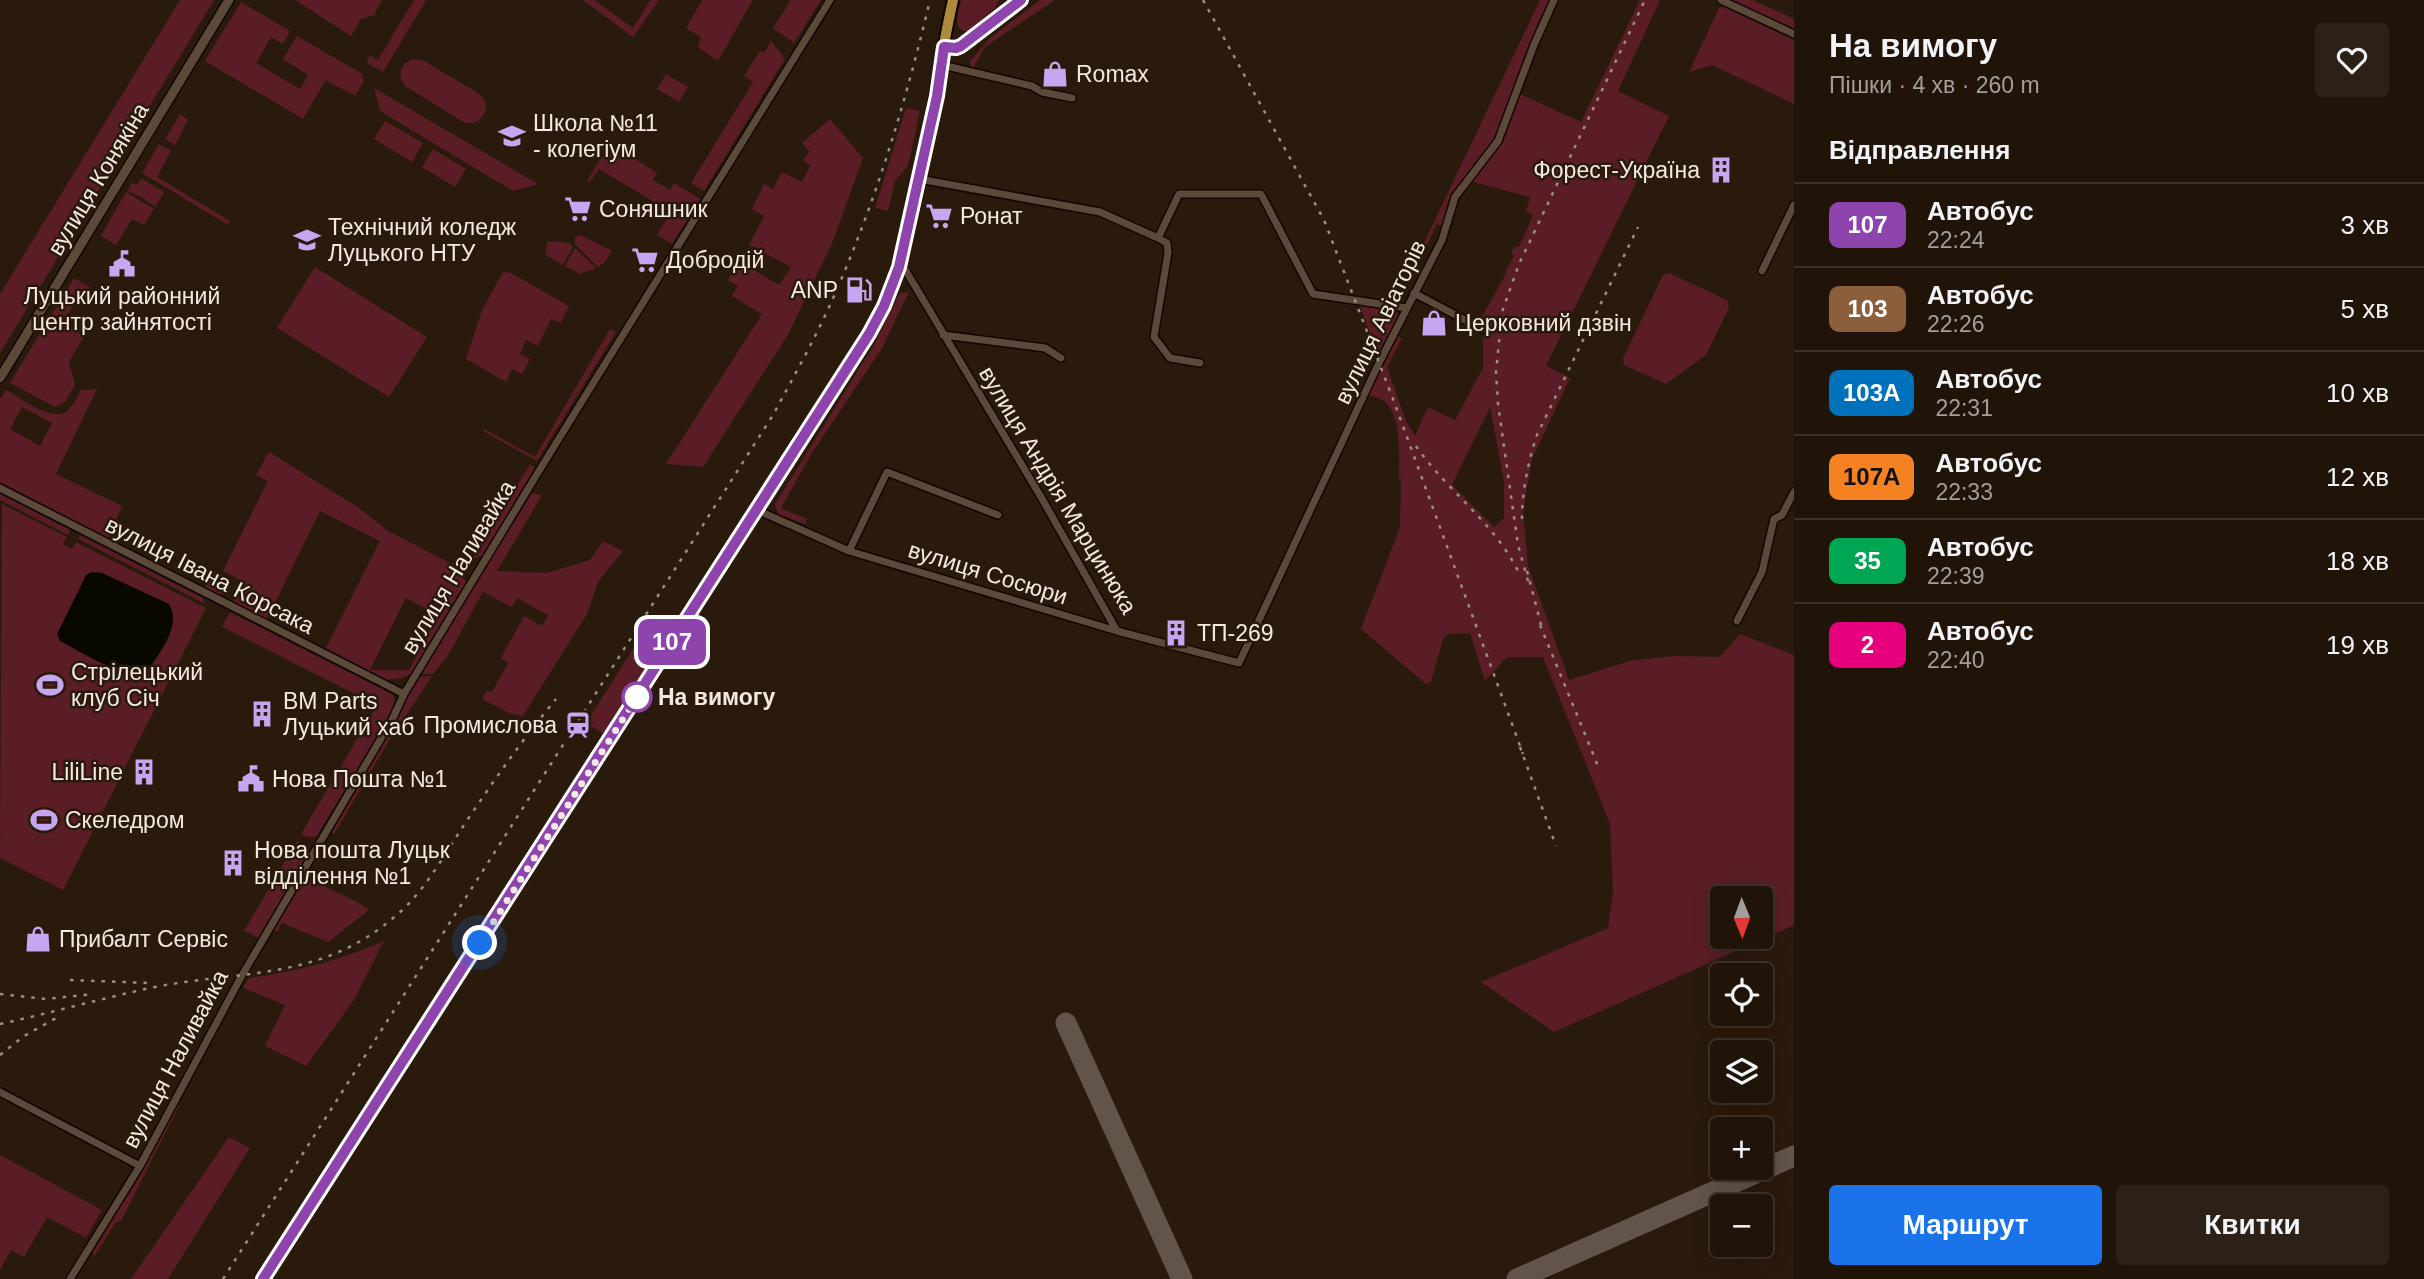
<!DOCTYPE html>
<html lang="uk">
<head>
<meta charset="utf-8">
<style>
	:root { --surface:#201409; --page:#2d2117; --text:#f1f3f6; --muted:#a29e9c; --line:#3d332a; --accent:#1a73e8 }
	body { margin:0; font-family:Arial,sans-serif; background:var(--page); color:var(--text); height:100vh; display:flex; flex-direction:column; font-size:26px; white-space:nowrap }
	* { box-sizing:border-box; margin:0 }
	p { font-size:23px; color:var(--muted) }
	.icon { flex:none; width:38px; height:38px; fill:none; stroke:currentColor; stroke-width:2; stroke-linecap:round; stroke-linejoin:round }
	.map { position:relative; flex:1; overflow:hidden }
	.sheet { display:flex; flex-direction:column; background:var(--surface); width:630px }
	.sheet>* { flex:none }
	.badge { padding:0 14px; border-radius:10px; font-size:24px; line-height:46px }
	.needle { width:46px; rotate:179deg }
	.controls { position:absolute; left:1710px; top:886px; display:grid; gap:14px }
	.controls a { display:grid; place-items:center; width:63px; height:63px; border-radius:7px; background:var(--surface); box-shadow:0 4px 18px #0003,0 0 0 2px var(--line); font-size:35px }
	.you { position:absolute; width:35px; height:35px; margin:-18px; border:5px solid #fff; border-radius:50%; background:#1a73e8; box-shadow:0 0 0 10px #1a73e833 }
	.map>.badge { position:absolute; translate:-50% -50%; box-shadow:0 0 0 4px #fff }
	h2 { padding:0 35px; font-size:26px; line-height:63px }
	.round { display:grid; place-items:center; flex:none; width:74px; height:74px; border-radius:7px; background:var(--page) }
	.head { display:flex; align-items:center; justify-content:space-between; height:119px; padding:0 35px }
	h1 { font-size:33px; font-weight:600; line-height:52px }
	.primary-button { display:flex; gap:14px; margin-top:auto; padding:14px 35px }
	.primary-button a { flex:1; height:80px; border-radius:7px; background:var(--accent); color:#fff; font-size:28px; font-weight:600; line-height:80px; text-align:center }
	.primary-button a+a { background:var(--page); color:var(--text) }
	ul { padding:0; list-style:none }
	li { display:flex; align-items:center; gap:21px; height:84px; padding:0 35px; border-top:2px solid var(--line) }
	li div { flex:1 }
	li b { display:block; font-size:26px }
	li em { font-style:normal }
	li .badge { min-width:77px; font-weight:700; text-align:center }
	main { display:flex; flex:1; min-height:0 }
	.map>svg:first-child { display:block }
</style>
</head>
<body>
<main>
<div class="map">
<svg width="1794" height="1279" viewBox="0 0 1794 1279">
	<rect width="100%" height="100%" fill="#2a1a0c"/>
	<!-- green -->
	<path fill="#5a1d26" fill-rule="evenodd" d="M180 0H214L0 353V294Z
		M295 0H382L374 15 361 19 351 36Z
		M414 0H426L383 72 366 62 370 55 378 60Z
		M583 0H594L633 28 650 0H659L633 37Z
		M702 0H753L718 61 698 47 701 37 686 28Z
		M791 0H821L794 43 773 28Z
		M961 0H999L994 9 968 32C951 31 959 12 961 0Z
		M1040 0H1055L985 47 972 70 970 61 990 38Z
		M1540 0H1551L1496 140 1461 181 1452 197 1444 227 1437 224 1423 253 1420 251Z
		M1640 0H1660L1618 91 1669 116 1546 366 1570 378 1532 459 1523 512 1528 566 1569 680 1633 660 1676 656 1720 657 1740 634 1794 655V925L1554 1032 1481 982 1608 928 1613 892 1610 824 1543 657H1507L1485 681 1470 633 1448 634 1443 639 1431 682 1426 684 1361 629 1400 527 1401 479H1399C1399 452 1404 396 1368 396L1396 335 1402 338 1387 367 1406 421 1415 436 1428 407 1455 420 1483 368V338L1488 329 1480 325 1482 321 1480 320 1506 274 1505 272 1514 256 1511 253 1515 246 1519 247 1533 215 1526 211 1530 197 1470 181 1500 143 1520 94 1581 122ZM1490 407 1504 481V518L1494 527 1452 485ZM1722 898H1760V936H1722Z
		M1729 0H1753L1794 19V31Z
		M241 2 290 31 283 44 271 37 256 63 300 89 308 75 283 59 297 36 362 74 364 81 355 96 326 80 303 119 205 61Z
		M1724 7 1794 40V104L1712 65 1689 72 1719 8Z
		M771 41 785 59 704 191 691 183 753 82 744 76 760 51 764 53Z
		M412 59 424 61 478 93 484 99 486 107C484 119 477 124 465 123L405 86C397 75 400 65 412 59Z
		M666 74 688 87 679 102 657 89Z
		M374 88 538 184 513 191 380 111Z
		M906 108 920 111 908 166 895 181 888 211 875 208Z
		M180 114 188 120 175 145 165 139Z
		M830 119 863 158 833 241 789 333 703 467 666 464 762 314 732 296 738 286 728 280 739 261 779 285 791 267 749 245 764 216 752 209 764 184 773 189 782 172 802 182 810 166 803 159 810 152 802 143Z
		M385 121 423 143 412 162 374 139Z
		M610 143 657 173 653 180 670 190 674 183 700 199 672 244 657 235 671 212 599 169 590 182 587 181Z
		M159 144 171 151 157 177 230 221 228 225 142 173Z
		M433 149 466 169 455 187 422 167Z
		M141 178 164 192 155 207 143 198 128 191 132 183 137 185Z
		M126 192 154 209 144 225 132 219 116 245 101 236Z
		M581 235 612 251 605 262 598 267 575 244V237Z
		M547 241 569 243 573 247 563 265 546 255Z
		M575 248 596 268 580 274 565 266Z
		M315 267 427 337 389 397 277 328Z
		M503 272 511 273 569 306 561 323 551 319 538 346 526 340 520 354 530 359 522 374 512 369 506 382 466 359 482 310Z
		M1669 273 1727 300 1729 308 1706 355 1666 384 1624 365 1623 358 1663 275Z
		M74 278 90 287 88 292 82 291 63 322 84 336 69 362 75 385 65 402 55 407 10 383Z
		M909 292 882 348 810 456 781 508 807 519 805 524 778 514 775 504 874 345 900 293Z
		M1359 303 1397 312 1398 318 1379 358Z
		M610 329 616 332 537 461 483 431 484 429 535 457Z
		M97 389 56 474 122 506 108 539 0 482V399L6 390C19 397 49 420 64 413 72 409 77 397 81 390ZM22 407 52 423 40 446 10 429Z
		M269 452 359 508 388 531 454 565 468 585 414 673 402 678 386 680 326 648 380 541 320 511 267 619 233 601 243 581 223 571 268 481 256 475ZM406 598 437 615 409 670H370Z
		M530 464 535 468 483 555 472 559Z
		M532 493 542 495 497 571 547 573 590 560 603 541 623 551 598 582 587 614 523 716 511 714 482 699 487 690 492 692 508 663 501 658 524 616 542 626 548 615 517 598 512 607 483 592 447 657 433 674H420Z
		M0 494 70 530 68 535 0 500Z
		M2 504 67 537 63 544 72 549 76 542 206 608 63 890 0 858Z
		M80 535 203 598 205 604 78 539Z
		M213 570 229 579 221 595 205 587Z
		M230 612 392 694 395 700 391 715 316 837H307L301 834 377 705 222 627Z
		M645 630 664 641 605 735 586 723Z
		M432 676 387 744 334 834 331 832 401 712 403 702 418 677Z
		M297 841 306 849 305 858 259 938 244 931Z
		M305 877 359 903 369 910 328 942 282 923 277 932 273 930Z
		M384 941 354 1000 306 1066 265 1046 285 1005 243 988 249 978C296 972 340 960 384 941Z
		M176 1105 179 1106 121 1221 116 1222 94 1257 93 1252Z
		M229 1137 250 1148 168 1279H131Z
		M0 1155 102 1210 86 1238 47 1217 24 1257 11 1250 0 1270Z"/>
	<!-- water -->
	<path fill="#080800" d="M92 572 102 573 169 604C183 626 157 656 145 675 127 681 78 650 60 641L57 634 59 630 86 575Z"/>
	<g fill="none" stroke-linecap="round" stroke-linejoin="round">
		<!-- taxiway -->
		<path stroke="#625448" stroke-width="21" d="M1066 1023 1182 1279
			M1517 1279 1794 1156"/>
		<!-- minor casing -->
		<g stroke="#120500" stroke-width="10">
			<path id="minor" d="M1721 0 1794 34
				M942 65 1032 86 1042 92 1072 98
				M919 179 1100 212 1158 238 1179 194H1261L1313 294 1407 308
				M1158 238 1167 243 1168 253 1154 337 1170 358 1200 363
				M899 267 906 271 1041 497 1117 631 1239 663 1377 367 1442 240 1455 197 1498 141 1534 45 1554 0
				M1762 271 1794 205
				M1414 293 1482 329
				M943 335 1045 348 1061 358
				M0 488 404 694
				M757 510 849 551 1117 631
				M849 551 887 472 998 515
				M1737 621 1762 572 1774 519 1782 515 1794 492
				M0 1092 140 1166
				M70 1279 140 1166 241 977 393 718 404 694 542 466 830 0"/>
		</g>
		<!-- tertiary casing -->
		<g stroke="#120500" stroke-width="12">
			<path id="tertiary" d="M0 378 229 0"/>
		</g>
		<!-- secondary casing -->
		<g stroke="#120500" stroke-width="13">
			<path id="secondary" d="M945 47 956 48 961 46 1021 0"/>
		</g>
		<!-- primary casing -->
		<g stroke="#120500" stroke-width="14">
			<path id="primary" d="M263 1279 869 334C923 233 928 110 953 0"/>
		</g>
		<!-- minor -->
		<use href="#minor" stroke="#5b493a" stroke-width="7"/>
		<!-- tertiary -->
		<use href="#tertiary" stroke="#5b493a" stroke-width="9"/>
		<!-- secondary -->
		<use href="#secondary" stroke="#5b493a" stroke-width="10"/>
		<!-- primary -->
		<use href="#primary" stroke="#ae8a3e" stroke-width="10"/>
		<!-- rail -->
		<path stroke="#9b8e83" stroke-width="2.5" stroke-dasharray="3.5 7" stroke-linecap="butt" d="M1203 0 1324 220 1393 399 1523 754
			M1416 446C1447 491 1495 523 1519 573
			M1522 519C1522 491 1528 464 1536 437L1638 227
			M1527 571 1543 632
			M1528 581 1518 545 1498 404 1496 372 1502 312 1519 264 1645 0
			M1540 625 1598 766
			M1520 747 1556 846
			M70 980 149 983
			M0 994 46 999 93 994
			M0 1024C50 1013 100 999 150 988 242 969 322 982 399 913 425 890 443 857 462 828 492 783 522 740 556 699
			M0 1055 24 1036 58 1017
			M223 1279 773 415C794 376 816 337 834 296 876 201 906 101 930 0"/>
	</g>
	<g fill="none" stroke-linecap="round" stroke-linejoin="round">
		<!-- line casing -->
		<g stroke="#fff" stroke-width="16">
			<path id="line" d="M263 1279 869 334 884 306 899 267 937 96 944 47 956 48 961 46 1021 0"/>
		</g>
		<!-- line -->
		<use href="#line" stroke="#8e44ad" stroke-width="10"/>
		<!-- walk -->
		<path stroke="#f4e9e0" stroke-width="7" stroke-dasharray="0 12.6" d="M480 943 637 697"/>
	</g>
	<!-- icons -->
	<defs>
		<g id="shop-bare" transform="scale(2.1)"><path d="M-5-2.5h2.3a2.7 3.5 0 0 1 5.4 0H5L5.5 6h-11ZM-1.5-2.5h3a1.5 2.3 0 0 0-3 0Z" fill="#c6a6f0" stroke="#2a1a0c" stroke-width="2.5" paint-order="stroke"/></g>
		<g id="school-bare" transform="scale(2.1)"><path d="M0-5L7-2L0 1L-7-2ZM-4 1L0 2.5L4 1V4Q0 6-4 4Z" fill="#c6a6f0" stroke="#2a1a0c" stroke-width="2.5" paint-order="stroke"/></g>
		<g id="building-bare" transform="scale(2.1)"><path d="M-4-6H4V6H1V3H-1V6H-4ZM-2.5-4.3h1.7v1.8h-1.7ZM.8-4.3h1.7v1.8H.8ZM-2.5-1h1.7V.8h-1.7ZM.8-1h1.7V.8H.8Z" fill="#c6a6f0" stroke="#2a1a0c" stroke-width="2.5" paint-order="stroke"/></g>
		<g id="supermarket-bare" transform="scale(2.1)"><path d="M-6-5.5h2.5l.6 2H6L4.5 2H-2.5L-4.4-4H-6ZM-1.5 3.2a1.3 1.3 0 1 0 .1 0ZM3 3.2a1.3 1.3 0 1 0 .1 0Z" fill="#c6a6f0" stroke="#2a1a0c" stroke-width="2.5" paint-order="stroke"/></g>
		<g id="university-bare" transform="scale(2.1)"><path d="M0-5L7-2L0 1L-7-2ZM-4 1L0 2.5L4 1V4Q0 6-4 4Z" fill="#c6a6f0" stroke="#2a1a0c" stroke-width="2.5" paint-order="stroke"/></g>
		<g id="civic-bare" transform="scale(2.1)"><path d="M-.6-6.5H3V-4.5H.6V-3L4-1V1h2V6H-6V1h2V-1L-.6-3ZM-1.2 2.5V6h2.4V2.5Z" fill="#c6a6f0" stroke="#2a1a0c" stroke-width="2.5" paint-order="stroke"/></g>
		<g id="fuel-bare" transform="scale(2.1)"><path d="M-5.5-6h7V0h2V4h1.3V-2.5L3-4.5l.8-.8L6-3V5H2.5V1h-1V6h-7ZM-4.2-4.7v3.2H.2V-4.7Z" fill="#c6a6f0" stroke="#2a1a0c" stroke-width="2.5" paint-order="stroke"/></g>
		<g id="stadium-bare" transform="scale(2.1)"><path d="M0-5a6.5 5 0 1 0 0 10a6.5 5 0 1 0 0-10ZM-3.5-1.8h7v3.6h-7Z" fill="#c6a6f0" stroke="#2a1a0c" stroke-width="2.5" paint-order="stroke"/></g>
		<g id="station-bare" transform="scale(2.1)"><path d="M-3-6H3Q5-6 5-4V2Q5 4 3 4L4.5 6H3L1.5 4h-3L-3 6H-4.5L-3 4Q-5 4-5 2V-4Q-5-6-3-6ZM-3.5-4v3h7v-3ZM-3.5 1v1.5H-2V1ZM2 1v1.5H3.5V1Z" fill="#c6a6f0" stroke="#2a1a0c" stroke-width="2.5" paint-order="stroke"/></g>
	</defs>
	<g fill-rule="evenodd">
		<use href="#shop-bare" x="1055" y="74"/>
		<use href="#school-bare" x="512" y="136"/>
		<use href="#building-bare" x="1721" y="170"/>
		<use href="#supermarket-bare" x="578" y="209"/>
		<use href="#supermarket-bare" x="939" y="216"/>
		<use href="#university-bare" x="307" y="240"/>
		<use href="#supermarket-bare" x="645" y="260"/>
		<use href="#civic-bare" x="122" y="264"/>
		<use href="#fuel-bare" x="859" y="290"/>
		<use href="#shop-bare" x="1434" y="323"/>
		<use href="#building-bare" x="1176" y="633"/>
		<use href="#stadium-bare" x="50" y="685"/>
		<use href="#building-bare" x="262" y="714"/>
		<use href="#station-bare" x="578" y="725"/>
		<use href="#building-bare" x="144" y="772"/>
		<use href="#civic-bare" x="251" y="779"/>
		<use href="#stadium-bare" x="44" y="820"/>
		<use href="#building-bare" x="233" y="863"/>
		<use href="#shop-bare" x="38" y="939"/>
	</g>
	<!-- markers -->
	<circle fill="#fff" stroke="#8e44ad" stroke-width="3.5" cx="637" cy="697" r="14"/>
	<g text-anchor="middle" stroke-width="5" stroke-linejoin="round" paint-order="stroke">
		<!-- poi labels -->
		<g font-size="23" fill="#f4e9e0" stroke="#2a1a0c" text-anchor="start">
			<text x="1076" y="82">Romax</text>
			<text x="533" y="131">Школа №11<tspan x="533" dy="26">- колегіум</tspan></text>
			<text x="1700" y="178" text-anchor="end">Форест-Україна</text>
			<text x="599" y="217">Соняшник</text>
			<text x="960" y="224">Ронат</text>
			<text x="328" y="235">Технічний коледж<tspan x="328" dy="26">Луцького НТУ</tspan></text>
			<text x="666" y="268">Добродій</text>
			<text x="838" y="298" text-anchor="end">ANP</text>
			<text x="122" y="304" text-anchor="middle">Луцький районний<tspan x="122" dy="26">центр зайнятості</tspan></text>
			<text x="1455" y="331">Церковний дзвін</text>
			<text x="1197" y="641">ТП-269</text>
			<text x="71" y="680">Стрілецький<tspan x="71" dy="26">клуб Січ</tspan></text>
			<text x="283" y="709">BM Parts<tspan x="283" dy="26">Луцький хаб</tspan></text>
			<text x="557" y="733" text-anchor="end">Промислова</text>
			<text x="123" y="780" text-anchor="end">LiliLine</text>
			<text x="272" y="787">Нова Пошта №1</text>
			<text x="65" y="828">Скеледром</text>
			<text x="254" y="858">Нова пошта Луцьк<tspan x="254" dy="26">відділення №1</tspan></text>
			<text x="59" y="947">Прибалт Сервіс</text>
		</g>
		<!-- street labels -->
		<g font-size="23" fill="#f4e9e0" stroke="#2a1a0c">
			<text transform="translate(98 179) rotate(-59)" y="8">вулиця Конякіна</text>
			<text transform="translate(1380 322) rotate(-64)" y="8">вулиця Авіаторів</text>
			<text transform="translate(1058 490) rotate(59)" y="8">вулиця Андрія Марцинюка</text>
			<text transform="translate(458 567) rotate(-59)" y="8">вулиця Наливайка</text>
			<text transform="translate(988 573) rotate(17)" y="8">вулиця Сосюри</text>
			<text transform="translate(210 575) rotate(27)" y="8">вулиця Івана Корсака</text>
			<text transform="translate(175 1059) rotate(-62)" y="8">вулиця Наливайка</text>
		</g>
		<!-- stop labels -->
		<g font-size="23" font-weight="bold" fill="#f4e9e0" stroke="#2a1a0c" text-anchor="start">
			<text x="658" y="705">На вимогу</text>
		</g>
	</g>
</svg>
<div class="controls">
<a><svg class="needle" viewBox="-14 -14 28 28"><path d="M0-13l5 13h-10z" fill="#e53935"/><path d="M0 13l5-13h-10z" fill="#a29e9c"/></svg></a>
<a><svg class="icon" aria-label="locate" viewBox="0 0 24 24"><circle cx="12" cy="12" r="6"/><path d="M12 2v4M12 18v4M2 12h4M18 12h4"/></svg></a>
<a><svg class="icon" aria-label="layers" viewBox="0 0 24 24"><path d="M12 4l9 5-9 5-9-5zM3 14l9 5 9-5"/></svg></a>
<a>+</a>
<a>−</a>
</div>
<div class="you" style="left:480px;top:943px"></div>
<b class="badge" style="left:672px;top:642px;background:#8e44ad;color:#fff">107</b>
</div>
<section class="sheet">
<div class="head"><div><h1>На вимогу</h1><p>Пішки · 4 хв · 260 m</p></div><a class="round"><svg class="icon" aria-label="heart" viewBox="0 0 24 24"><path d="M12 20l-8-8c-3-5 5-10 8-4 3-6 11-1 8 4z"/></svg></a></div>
<h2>Відправлення</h2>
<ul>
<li><span class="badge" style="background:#8e44ad;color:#fff">107</span><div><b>Автобус</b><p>22:24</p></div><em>3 хв</em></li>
<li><span class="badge" style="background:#8b5e3c;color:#fff">103</span><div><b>Автобус</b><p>22:26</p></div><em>5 хв</em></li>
<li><span class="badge" style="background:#0072bc;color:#fff">103А</span><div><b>Автобус</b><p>22:31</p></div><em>10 хв</em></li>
<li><span class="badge" style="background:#f58220;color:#111">107А</span><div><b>Автобус</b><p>22:33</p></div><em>12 хв</em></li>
<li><span class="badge" style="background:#00a651;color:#fff">35</span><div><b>Автобус</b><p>22:39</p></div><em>18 хв</em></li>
<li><span class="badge" style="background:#e6007e;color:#fff">2</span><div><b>Автобус</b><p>22:40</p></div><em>19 хв</em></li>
</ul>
<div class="primary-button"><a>Маршрут</a><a>Квитки</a></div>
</section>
</main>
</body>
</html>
